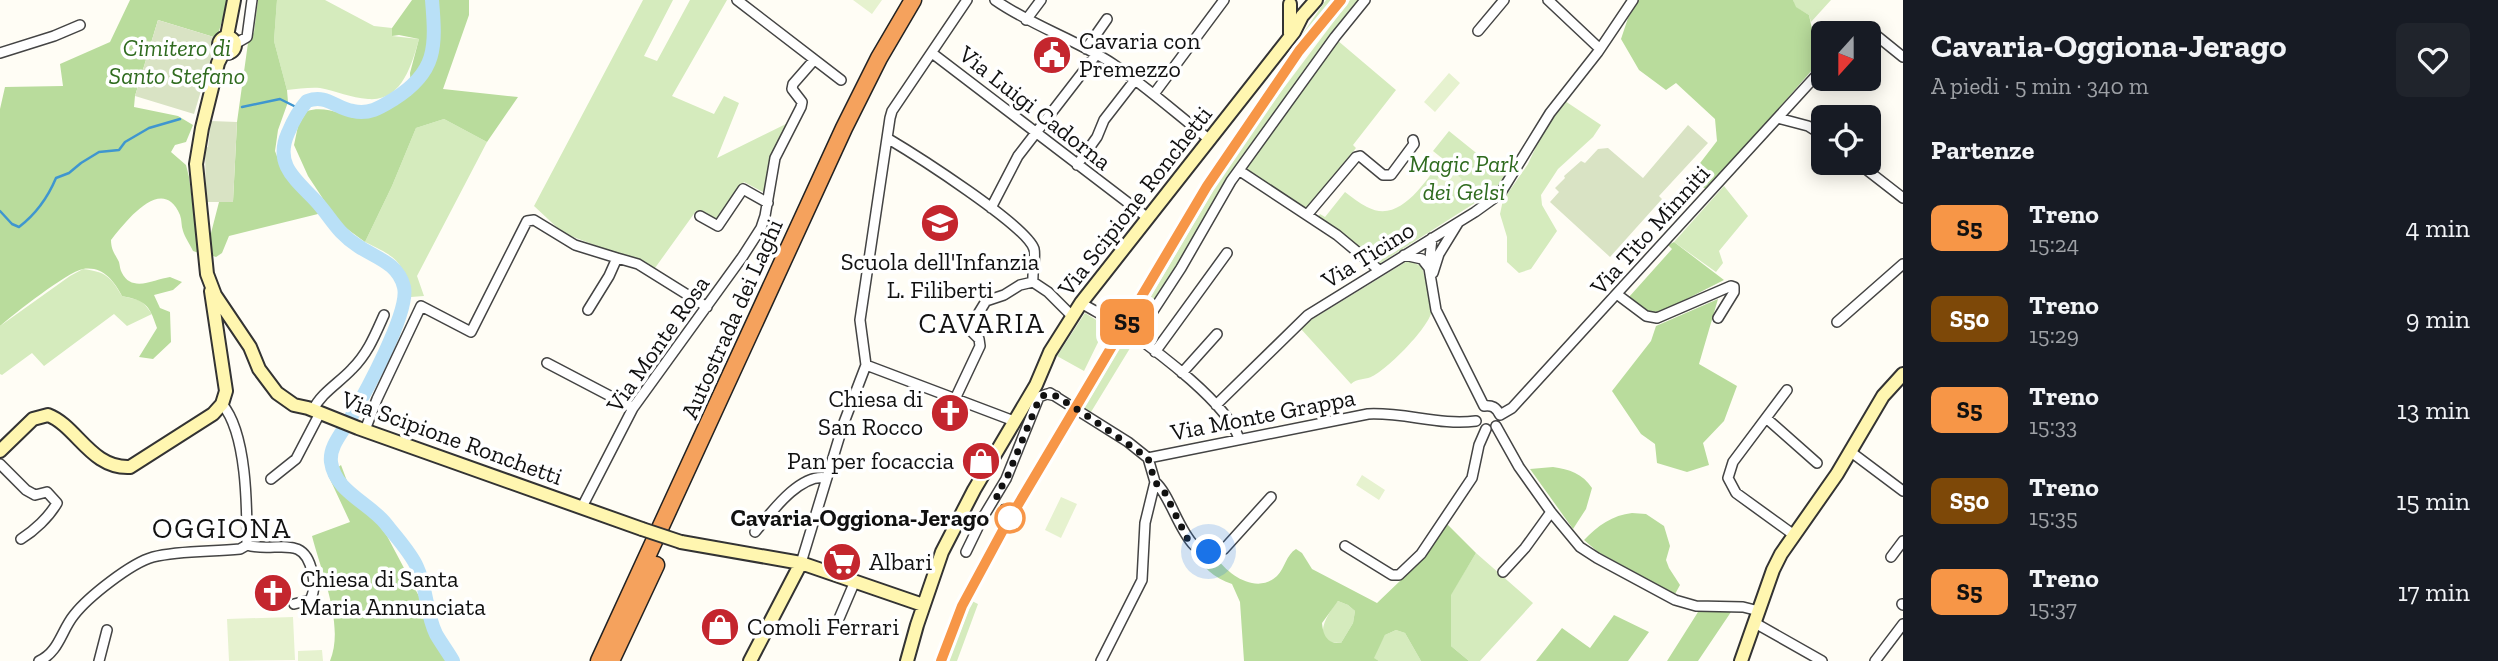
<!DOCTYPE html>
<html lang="it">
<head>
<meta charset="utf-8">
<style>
	:root { --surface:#171b24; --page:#20242c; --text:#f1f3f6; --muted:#9ea1a6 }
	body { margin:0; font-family:"Zilla Slab",serif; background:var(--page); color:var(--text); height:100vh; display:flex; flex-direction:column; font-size:26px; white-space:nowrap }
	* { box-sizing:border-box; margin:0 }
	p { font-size:23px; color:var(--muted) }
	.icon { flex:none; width:38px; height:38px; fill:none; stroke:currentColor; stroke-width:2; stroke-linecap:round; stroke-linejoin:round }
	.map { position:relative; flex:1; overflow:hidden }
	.side { display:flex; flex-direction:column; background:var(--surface); width:595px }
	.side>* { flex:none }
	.badge { padding:0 14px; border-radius:10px; font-size:24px; line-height:46px }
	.needle { width:46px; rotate:201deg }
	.buttons { position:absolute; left:1811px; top:21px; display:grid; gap:14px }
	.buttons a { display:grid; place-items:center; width:70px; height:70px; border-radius:10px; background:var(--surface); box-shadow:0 4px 18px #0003; font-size:35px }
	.you { position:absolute; width:35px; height:35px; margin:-18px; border:5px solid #fff; border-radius:50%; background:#1a73e8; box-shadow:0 0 0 10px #1a73e833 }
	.map>.badge { position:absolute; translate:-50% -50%; box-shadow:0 0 0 4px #fff }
	h2 { padding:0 28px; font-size:26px; line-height:63px }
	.round { display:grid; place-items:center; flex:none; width:74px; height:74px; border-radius:10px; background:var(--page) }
	.overview { display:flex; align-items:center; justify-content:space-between; height:119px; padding:0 28px }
	h1 { font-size:33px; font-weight:700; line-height:52px }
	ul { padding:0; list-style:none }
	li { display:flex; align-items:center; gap:21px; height:91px; padding:0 28px }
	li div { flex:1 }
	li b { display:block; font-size:26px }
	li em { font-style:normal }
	li .badge { min-width:77px; font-weight:700; text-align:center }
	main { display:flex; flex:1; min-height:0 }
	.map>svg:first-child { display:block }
</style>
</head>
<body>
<main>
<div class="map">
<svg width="1903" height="661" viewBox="0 0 1903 661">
	<rect width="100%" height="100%" fill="#fffdf5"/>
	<!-- green -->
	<path fill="#d5ebbd" d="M277 0H325L374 26 392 28V36L419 39C412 64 402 102 368 99 351 98 336 91 320 88 310 87 298 89 287 90L274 41Z
		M643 0H673L644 56 657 61 690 0H727L672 96 714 114 724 96 739 103 717 158 788 123 771 157 765 193 744 182 716 220 696 211 655 268 563 233 534 206Z
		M1326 0H1336L1304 41 1299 39Z
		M1350 0H1360L1283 100 1216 200 1180 264 1136 332 1132 329 1214 189 1268 109Z
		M1793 0H1831L1811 22 1809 15 1795 7Z
		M1337 40 1396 90 1353 145 1356 148 1308 208H1304L1247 171V167Z
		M1565 101 1601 125 1593 137 1558 169 1541 195 1542 205 1557 231 1531 269 1519 273 1507 262V237L1500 214 1503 200 1528 164 1541 136Z
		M444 119 487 142 417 276 424 296 411 297C403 261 398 258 365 242L392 186 416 128Z
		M1449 131 1506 177 1489 194 1379 264 1317 218 1320 214 1325 217 1345 192C1352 197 1359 203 1367 207 1401 225 1425 180 1443 159L1433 151Z
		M1724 186 1748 216 1719 251 1723 263 1716 272 1674 242Z
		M1409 260 1422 267C1425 280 1432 296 1432 309 1432 325 1386 371 1371 377 1363 380 1358 378 1351 384L1301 329 1311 320Z
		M83 269C106 272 110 276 122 296L142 301 152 314 127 326 114 314 44 366 32 353 2 375 0 374V326L70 276Z
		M1085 313 1106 326 1084 371 1057 356Z
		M1128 334 1135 340 1091 412 1083 410Z
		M1476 553 1533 603 1480 661H1469L1451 646V594Z
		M972 601 978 604 957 661H949Z
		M1338 601 1348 605 1355 611 1353 623 1341 643C1309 643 1327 614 1338 601Z
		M1396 630 1405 633 1421 661H1379L1373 658 1385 635Z"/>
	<!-- forest -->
	<path fill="#b9dc9c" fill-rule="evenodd" d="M130 0H228L217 38 158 20 135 96 134 107 178 116 193 125 186 142 175 145 171 152 186 165 189 177 199 253 193 251C190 244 185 238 183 231 181 226 182 220 180 215 162 173 125 223 111 240 111 250 115 254 119 262 120 266 120 270 122 273 132 293 155 279 170 277L182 282 173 290 154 295 160 308 170 312 171 342 153 359 139 357 157 328C149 304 146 301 122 296 114 281 103 266 83 269 67 272 14 314 0 326V109L5 87 63 86 60 64 110 42Z
		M258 0H277L274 41 287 90 288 102 278 130 275 151 281 167 293 185 322 213 229 236 222 253 216 257 213 256 210 237 219 202 233 201 237 122 248 43 254 32Z
		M412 0H469V15L443 89 518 97 487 142 444 119 416 128 392 186 365 242 339 223 308 176 294 145 298 126 307 111C326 105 342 116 361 117 379 117 396 104 411 95L410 73 419 39 399 35 392 36V28Z
		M1639 0H1793L1796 7 1809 15 1819 62 1709 189 1684 184 1717 141 1715 119 1676 83 1666 90 1639 70 1621 39 1628 18Z
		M1674 242 1724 280 1665 310 1649 313 1629 297 1672 249 1668 245Z
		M1718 299 1699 364 1737 386 1724 421 1703 443 1709 465 1687 472 1657 463 1655 444 1641 434 1612 391 1651 341 1656 326Z
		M341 465 347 481 387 536 430 617 426 625 452 661H330C345 625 321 572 312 536L350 522 328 475Z
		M1553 467C1569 469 1583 474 1592 488L1586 509 1573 529 1530 469Z
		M1632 513 1646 514 1664 526 1670 546 1666 560 1669 568 1680 585 1675 594 1598 552 1584 540C1597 526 1613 515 1632 513Z
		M1446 523 1476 553 1451 595V646L1469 661H1421L1405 633 1396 630 1385 635 1374 658 1379 661H1244L1240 602 1232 584C1214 578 1201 567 1194 548L1207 556 1216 557C1228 575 1257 595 1277 576 1285 568 1286 555 1296 549L1302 553 1312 569 1377 603 1425 557ZM1338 601 1348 605 1355 611 1353 623 1341 643C1327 644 1323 635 1322 623Z
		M1698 612H1731L1698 661H1667Z
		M1614 615 1649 632 1628 661H1536L1562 628 1590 648Z"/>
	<!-- cemetery -->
	<path fill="#d9e3c4" d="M158 20 217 38 194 114 135 96Z
		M211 121 237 122 233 202H206L205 148 208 147Z
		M1688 125 1708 143 1659 196 1662 199 1610 257 1550 202 1559 192 1555 188 1565 178 1564 176 1581 161 1585 163 1598 149 1608 148 1643 178Z"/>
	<!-- pitch -->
	<path fill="#e6f2cf" d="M853 0H882L872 14Z
		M1449 73 1460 83 1435 112 1424 102Z
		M1447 167 1462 179 1443 203 1428 191Z
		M1362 475 1385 490 1379 500 1356 485Z
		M1061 497 1077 504 1061 538 1045 530Z
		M293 617 295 660 229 661 227 619Z
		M322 650 323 661H298V651Z"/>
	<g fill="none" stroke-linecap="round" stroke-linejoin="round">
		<!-- stream -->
		<path stroke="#3f96cf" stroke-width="2.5" d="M242 107 280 99 300 109
			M0 211 12 224 19 227C36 214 48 197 56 178L69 173 81 163 99 152 119 150 125 142 149 128 180 119"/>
		<!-- river -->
		<path stroke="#b9e0f7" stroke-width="14" d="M432 0C436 47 437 72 394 99 381 107 369 115 353 111 335 108 327 94 307 101 298 111 293 121 288 133 274 164 295 179 315 200 331 217 336 232 358 246 376 258 398 263 404 287 410 312 364 395 350 419 343 432 329 446 331 462 335 492 370 503 386 524 396 537 411 553 417 567 427 588 426 614 436 634 441 643 448 652 453 661"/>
		<!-- street casing -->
		<g stroke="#444" stroke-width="12">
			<path id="street" d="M737 0 841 80
				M995 0C1032 26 1075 39 1113 64 1147 87 1178 115 1210 140
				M1548 0 1600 49
				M1026 20 1041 0
				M1478 31 1504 0
				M1869 35 1877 36 1903 57
				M235 44 247 37 252 0
				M1086 49 1107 19
				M0 53 54 36 80 25
				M932 53 1148 218
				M1154 94 1224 0
				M1778 118 1808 126 1824 136
				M887 138C914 154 1026 225 1034 249 1036 258 1032 272 1033 282L1048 292 1073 317
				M1858 163 1903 198
				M1077 165 1097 137 1104 120 1135 80
				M1240 171 1337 235 1379 270
				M991 208 1018 156 1096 55
				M1307 215 1356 157 1360 156 1383 175H1391L1414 144 1413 140
				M700 216 718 226 743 189 768 203
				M1432 238 1429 268 1436 310 1484 406
				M1404 255 1422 259 1429 268
				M1433 273 1439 254 1458 223
				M1618 295 1646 316 1657 318 1731 286 1734 287V292L1718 318
				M1081 303C1096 312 1113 320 1128 331 1158 352 1228 404 1239 439
				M588 310 609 276 617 258 638 264 707 307
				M1837 322 1903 264
				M1136 337 1181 268 1231 181 1335 37 1365 0
				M1155 352 1227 253
				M547 363 633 408
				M866 365 1014 421
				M1182 373 1217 334
				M1787 390 1733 462 1728 478 1736 493 1794 535
				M1050 393 1128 442 1148 458
				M955 399 980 346 979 339 972 332 975 319 986 301 1004 295 1020 285 1033 282
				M222 404C247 433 247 507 247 545
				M1216 405 1308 315 1475 212 1500 194 1550 113 1598 52 1633 0
				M1484 406C1492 405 1496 407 1500 415
				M313 410C321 393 339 383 352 369 368 353 375 335 384 315
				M1500 415 1512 408 1824 67
				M1766 418 1817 463
				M1496 426 1519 467 1551 512 1580 547 1597 558 1675 600 1696 606 1743 607 1759 611
				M365 430 377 399 421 306 471 332 527 221 534 220 575 245 617 258
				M1851 452 1903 491
				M1148 458 1368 414C1405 412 1440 426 1476 421
				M0 464 26 490 35 495 47 492 57 503C49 517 34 531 21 539
				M271 479 296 459 320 413
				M1155 482C1176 499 1186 571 1224 549L1271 497
				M582 507 633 408 743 256 761 228 765 216 775 158 801 107 802 102 792 89 793 84 814 60
				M755 532C770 514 800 472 827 478
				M247 545C274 554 304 532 312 572 315 582 315 591 310 600L294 604
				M1345 546 1392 575H1399L1421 554 1472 478 1479 445 1486 429
				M966 552 982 519 1006 479 1039 397 1047 394 1056 396
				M1891 557 1903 541
				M801 563 843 425 866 365 860 320 890 118 892 111 967 0
				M1503 572 1525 548 1551 512
				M1902 604 1903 605
				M1755 623 1822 661
				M835 628 855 581
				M39 661C59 652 61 631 74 615 88 597 131 563 153 557 181 550 212 552 240 549L247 545
				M99 661 107 630
				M1101 661 1142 580 1145 523 1155 482 1148 458
				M1875 661 1903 624"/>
		</g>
		<!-- secondary casing -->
		<g stroke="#333" stroke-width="16">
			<path id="secondary" d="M1290 4V34
				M227 36 234 0
				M219 45a8 8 0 1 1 16 0a8 8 0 1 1-16 0Z
				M223 53 218 63 202 128 196 164 207 274 215 295 250 347 259 369 277 393 294 405 308 408 358 428 642 529
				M0 451 33 419 48 415C77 426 91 469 130 467L213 414 222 404 226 391 211 291
				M681 542 801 563 923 605
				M750 661 801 563
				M907 661 917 625 942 552 974 490 1036 385 1050 352 1081 303 1294 32 1302 16 1316 0
				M1741 661 1773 570 1781 554 1837 474 1883 396 1903 374"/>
		</g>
		<!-- highway casing -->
		<g stroke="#222" stroke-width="19">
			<path id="highway" d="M599 661 844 128 879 58 913 0
				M611 661 656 565"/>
		</g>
		<!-- street -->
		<use href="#street" stroke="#fff" stroke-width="9"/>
		<!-- secondary -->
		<use href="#secondary" stroke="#fff6b0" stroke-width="12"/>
		<!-- highway -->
		<use href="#highway" stroke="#f5a25d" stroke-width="16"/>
		<!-- rail -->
		<path stroke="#c4262e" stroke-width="2.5" d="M941 661 962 606 1003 530 1207 186 1299 51 1341 0"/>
		<!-- secondary-bridge casing -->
		<g stroke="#333" stroke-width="16" stroke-linecap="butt">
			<path id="secondary-bridge" d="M642 529 681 542"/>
		</g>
		<!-- secondary-bridge -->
		<use href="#secondary-bridge" stroke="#fff6b0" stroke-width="12"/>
	</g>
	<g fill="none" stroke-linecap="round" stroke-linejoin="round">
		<!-- line casing -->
		<g stroke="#fff" stroke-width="16">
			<path id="line" d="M941 661 962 606 1003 530 1207 186 1299 51 1341 0"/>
		</g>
		<!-- line -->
		<use href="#line" stroke="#f79647" stroke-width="10"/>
		<!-- walk -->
		<path stroke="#111" stroke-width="7" stroke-dasharray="0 12.6" d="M1010 518 996 495 1006 480 1040 397 1047 394 1056 396 1086 415 1148 458 1155 482 1164 491 1187 538 1196 549 1209 552"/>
	</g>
	<!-- icons -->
	<defs>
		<g id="civic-disc" transform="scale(2.0125)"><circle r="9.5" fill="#c4262e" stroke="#fff"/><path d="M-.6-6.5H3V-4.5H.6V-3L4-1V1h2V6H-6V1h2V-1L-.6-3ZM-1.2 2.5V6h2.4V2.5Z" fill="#fff"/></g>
		<g id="school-disc" transform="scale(2.0125)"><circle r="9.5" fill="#c4262e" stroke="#fff"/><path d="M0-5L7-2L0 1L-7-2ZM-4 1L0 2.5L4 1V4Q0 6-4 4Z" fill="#fff"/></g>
		<g id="church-disc" transform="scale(2.0125)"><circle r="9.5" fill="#c4262e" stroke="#fff"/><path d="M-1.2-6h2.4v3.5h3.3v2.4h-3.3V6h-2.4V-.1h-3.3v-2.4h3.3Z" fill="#fff"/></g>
		<g id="shop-disc" transform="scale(2.0125)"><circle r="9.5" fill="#c4262e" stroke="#fff"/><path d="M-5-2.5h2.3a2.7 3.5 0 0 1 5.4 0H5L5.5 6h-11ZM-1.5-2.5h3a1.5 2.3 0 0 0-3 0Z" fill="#fff"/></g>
		<g id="supermarket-disc" transform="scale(2.0125)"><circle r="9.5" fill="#c4262e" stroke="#fff"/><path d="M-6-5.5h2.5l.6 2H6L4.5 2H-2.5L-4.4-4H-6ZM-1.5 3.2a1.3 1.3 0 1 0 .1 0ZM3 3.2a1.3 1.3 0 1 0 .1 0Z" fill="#fff"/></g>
	</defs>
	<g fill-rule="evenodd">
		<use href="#civic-disc" x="1052" y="55"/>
		<use href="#school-disc" x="940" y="223"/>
		<use href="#church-disc" x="950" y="413"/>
		<use href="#shop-disc" x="981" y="461"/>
		<use href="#supermarket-disc" x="842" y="562"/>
		<use href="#church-disc" x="273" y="593"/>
		<use href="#shop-disc" x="720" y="627"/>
	</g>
	<!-- markers -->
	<circle fill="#fff" stroke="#f79647" stroke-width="3.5" cx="1010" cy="518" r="14"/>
	<g text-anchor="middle" stroke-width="7" stroke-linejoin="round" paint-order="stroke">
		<!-- poi labels -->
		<g font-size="24" fill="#111" stroke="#fff" text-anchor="start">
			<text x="1079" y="49">Cavaria con<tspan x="1079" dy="28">Premezzo</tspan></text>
			<text x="940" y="270" text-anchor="middle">Scuola dell'Infanzia<tspan x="940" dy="28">L. Filiberti</tspan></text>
			<text x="923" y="407" text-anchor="end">Chiesa di<tspan x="923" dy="28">San Rocco</tspan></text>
			<text x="954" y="469" text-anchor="end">Pan per focaccia</text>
			<text x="869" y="570">Albari</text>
			<text x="300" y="587">Chiesa di Santa<tspan x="300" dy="28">Maria Annunciata</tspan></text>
			<text x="747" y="635">Comoli Ferrari</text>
		</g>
		<!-- park labels -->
		<g font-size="24" font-style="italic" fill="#2f6b1f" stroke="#fff">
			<text x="177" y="56">Cimitero di<tspan x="177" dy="28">Santo Stefano</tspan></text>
			<text x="1464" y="172">Magic Park<tspan x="1464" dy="28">dei Gelsi</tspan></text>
		</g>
		<!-- street labels -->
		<g font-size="24" fill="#111" stroke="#fff">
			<text transform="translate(1035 108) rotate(38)" y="8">Via Luigi Cadorna</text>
			<text transform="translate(1135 201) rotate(-52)" y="8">Via Scipione Ronchetti</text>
			<text transform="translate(1650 230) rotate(-48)" y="8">Via Tito Minniti</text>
			<text transform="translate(1368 255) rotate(-32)" y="8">Via Ticino</text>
			<text transform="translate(732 319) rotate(-66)" y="8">Autostrada dei Laghi</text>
			<text transform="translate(658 344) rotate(-55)" y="8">Via Monte Rosa</text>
			<text transform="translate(1263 415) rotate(-11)" y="8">Via Monte Grappa</text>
			<text transform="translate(452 438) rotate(20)" y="8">Via Scipione Ronchetti</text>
		</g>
		<!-- stop labels -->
		<g font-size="24" font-weight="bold" fill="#111" stroke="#fff" text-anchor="end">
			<text x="989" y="526">Cavaria-Oggiona-Jerago</text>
		</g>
		<!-- quarter labels -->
		<g font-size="28" letter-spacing="2" fill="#111" stroke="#fff">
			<text x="982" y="333">CAVARIA</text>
			<text x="222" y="538">OGGIONA</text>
		</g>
	</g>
</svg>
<div class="buttons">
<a><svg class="needle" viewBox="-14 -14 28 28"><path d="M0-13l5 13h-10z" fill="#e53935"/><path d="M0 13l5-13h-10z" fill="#9ea1a6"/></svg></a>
<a><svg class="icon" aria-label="locate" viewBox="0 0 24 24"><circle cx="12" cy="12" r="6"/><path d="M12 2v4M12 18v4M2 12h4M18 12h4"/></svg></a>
</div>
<div class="you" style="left:1209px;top:552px"></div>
<b class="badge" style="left:1127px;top:322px;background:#f79647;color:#111">S5</b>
</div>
<section class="side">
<div class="overview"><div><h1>Cavaria-Oggiona-Jerago</h1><p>A piedi · 5 min · 340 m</p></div><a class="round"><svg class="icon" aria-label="heart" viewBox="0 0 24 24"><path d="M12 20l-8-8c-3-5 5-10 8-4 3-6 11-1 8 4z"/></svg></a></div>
<h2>Partenze</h2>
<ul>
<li><span class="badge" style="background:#f79647;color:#111">S5</span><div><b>Treno</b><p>15:24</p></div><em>4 min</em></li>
<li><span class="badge" style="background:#7d4808;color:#fff">S50</span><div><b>Treno</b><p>15:29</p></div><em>9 min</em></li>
<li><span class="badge" style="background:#f79647;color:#111">S5</span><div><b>Treno</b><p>15:33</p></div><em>13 min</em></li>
<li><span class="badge" style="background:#7d4808;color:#fff">S50</span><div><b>Treno</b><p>15:35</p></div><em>15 min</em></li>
<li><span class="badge" style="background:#f79647;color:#111">S5</span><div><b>Treno</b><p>15:37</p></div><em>17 min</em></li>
</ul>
</section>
</main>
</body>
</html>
